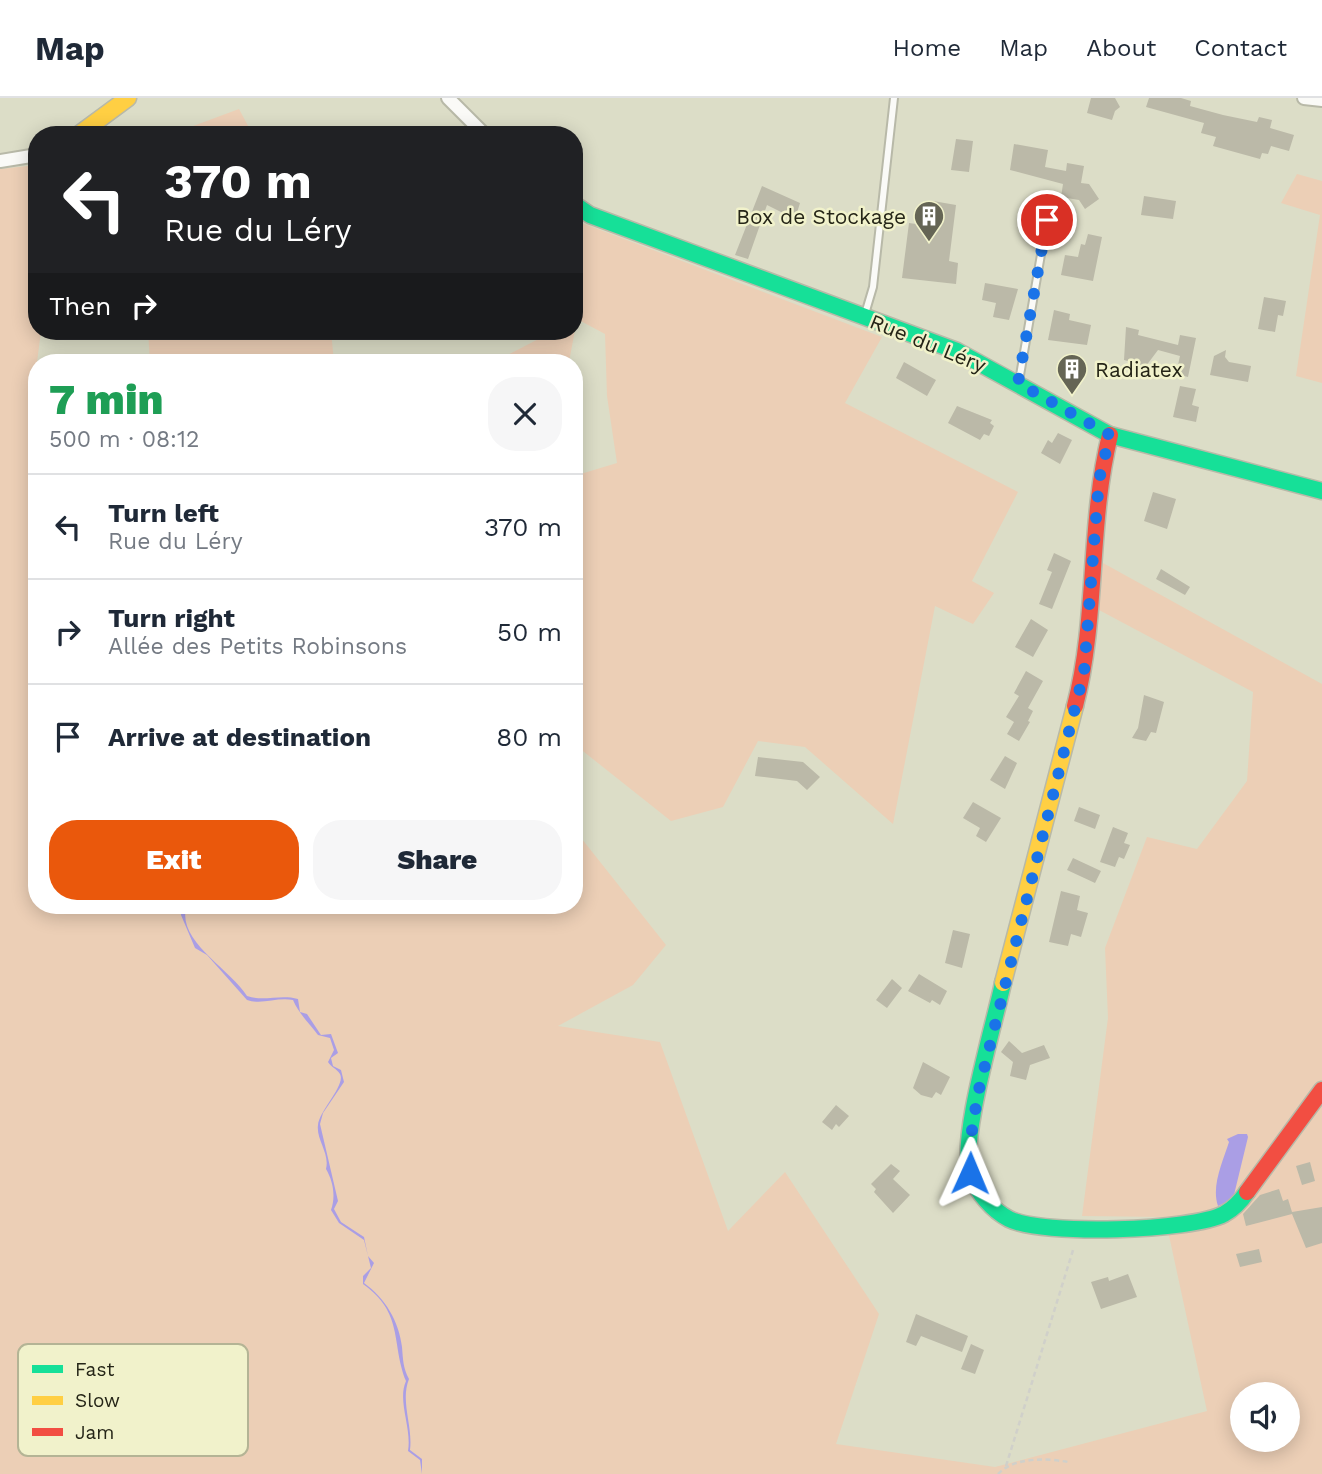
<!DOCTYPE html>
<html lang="en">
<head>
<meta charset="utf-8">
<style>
  :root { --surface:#fff; --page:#f6f6f7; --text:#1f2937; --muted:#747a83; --line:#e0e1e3; --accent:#ea580c }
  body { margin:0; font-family:"Work Sans",sans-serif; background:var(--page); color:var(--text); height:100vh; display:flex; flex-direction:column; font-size:26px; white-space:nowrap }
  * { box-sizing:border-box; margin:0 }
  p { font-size:23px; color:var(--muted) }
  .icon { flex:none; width:38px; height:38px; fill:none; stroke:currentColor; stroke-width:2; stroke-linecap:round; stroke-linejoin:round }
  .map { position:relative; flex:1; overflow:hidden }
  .drawer { position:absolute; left:28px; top:256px; width:555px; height:560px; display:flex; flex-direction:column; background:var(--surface); border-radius:28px; box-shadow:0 4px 18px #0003 }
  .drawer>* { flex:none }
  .banner { position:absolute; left:28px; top:28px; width:555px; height:214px; border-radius:28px; box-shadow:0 4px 18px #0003; background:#202124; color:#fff; overflow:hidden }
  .fabs { position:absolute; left:1230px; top:1284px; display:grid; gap:14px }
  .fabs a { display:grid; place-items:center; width:70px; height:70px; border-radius:50%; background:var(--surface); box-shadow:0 4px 18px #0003; font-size:35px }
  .pin { position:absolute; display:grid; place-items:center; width:60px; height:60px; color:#fff; margin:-30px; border:4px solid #fff; border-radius:50%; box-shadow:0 2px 7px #0007 }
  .me { position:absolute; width:77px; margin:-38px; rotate:1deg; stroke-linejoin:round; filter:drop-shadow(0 0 5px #0008) }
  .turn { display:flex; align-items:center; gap:24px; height:147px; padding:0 21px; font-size:32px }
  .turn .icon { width:91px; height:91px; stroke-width:2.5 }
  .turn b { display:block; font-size:49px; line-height:60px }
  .then { display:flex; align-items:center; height:66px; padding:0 21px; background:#0003; gap:14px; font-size:26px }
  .round { display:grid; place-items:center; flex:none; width:74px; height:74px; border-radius:28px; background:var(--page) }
  .summary { display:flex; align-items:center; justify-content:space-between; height:119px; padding:0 21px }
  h1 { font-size:42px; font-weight:800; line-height:52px; color:#1e9e55 }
  .cta { display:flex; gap:14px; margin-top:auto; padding:14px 21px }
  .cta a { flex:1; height:80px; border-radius:28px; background:var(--accent); color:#fff; font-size:28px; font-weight:800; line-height:80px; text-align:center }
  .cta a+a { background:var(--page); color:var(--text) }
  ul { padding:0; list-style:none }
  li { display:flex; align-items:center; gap:21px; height:105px; padding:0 21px; border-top:2px solid var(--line) }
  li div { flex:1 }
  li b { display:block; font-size:26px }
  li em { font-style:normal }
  header { display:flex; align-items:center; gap:42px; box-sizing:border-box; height:98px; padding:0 35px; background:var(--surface); border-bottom:2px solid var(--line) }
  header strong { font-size:33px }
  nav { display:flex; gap:38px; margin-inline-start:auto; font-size:24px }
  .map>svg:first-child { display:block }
  .green { fill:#eccfb6; fill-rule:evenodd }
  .water { fill:#aa9ee5 }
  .building { fill:#bbb9a8 }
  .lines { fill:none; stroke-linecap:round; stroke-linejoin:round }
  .lane-casing { stroke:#b8b9a8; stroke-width:10 }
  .street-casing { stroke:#b8b9a8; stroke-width:16 }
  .fast-casing { stroke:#b8b9a8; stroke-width:19 }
  .slow-casing { stroke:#b8b9a8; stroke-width:19 }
  .jam-casing { stroke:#b8b9a8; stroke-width:19 }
  .path { stroke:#d0d0ca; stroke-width:2.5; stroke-dasharray:5 3.5; stroke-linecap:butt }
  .lane { stroke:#fafaf7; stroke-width:6 }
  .street { stroke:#fafaf7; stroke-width:12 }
  .fast { stroke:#16e098; stroke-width:16 }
  .slow { stroke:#ffcf43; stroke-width:16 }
  .jam { stroke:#f24e42; stroke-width:16 }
  .route { stroke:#1a73e8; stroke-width:12; stroke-dasharray:0 21.6 }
  .labels { text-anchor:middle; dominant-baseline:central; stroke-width:5; stroke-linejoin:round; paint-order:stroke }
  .poi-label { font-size:21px; fill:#252517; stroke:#f1f2cb; text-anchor:end }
  .street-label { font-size:21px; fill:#252517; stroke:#f1f2cb }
  .key { fill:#f1f2cb; stroke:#b4b495; stroke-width:2 }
  .key-label { font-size:19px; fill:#252517 }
</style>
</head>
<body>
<header>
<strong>Map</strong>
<nav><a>Home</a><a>Map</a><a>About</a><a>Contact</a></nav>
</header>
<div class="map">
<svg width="1322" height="1376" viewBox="0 0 1322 1376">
  <rect width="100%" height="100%" fill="#dcddc7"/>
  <path class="green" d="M239,11L253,37H169Z
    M37,67V233H41L37,264V807H574V731L666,847L633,887L558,928L660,944L728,1133L785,1074L879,1216L836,1346L995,1369L1207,1313L1165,1119L1082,1118L1108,920L1105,850L1147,739L1197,751L1247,683L1253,594L1099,512L1103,465L1322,586V1376H0V71ZM1242,1297H1288V1342H1242Z
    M1297,76L1322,83V285L1296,278L1320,117L1281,105Z
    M574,122L882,239L845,305L1018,394L972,483L994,495L973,526L935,508L893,726L805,649L758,643L723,709L671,723L574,646V378L617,365L607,298L605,236L577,221L569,264H494L554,233H574L577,221Z
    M148,233H331L334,264H150Z"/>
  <path class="water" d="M182,807L186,810C178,844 230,871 247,898C264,904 280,896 298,901L300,914L307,916L321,937L331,936L338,955L331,960L333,968L341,972L344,984L323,1015L320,1026L338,1103L334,1111L341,1124L364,1139L368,1158L374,1165L364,1185C385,1200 399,1223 402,1249C403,1261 403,1270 409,1281C400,1303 413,1328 410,1352L422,1361V1376L420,1362L408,1353C412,1330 397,1303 406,1283C391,1245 404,1215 363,1186V1178L371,1170L364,1142L339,1125L331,1112C336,1098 333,1083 326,1071C330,1055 316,1042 318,1027C319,1013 346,987 340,976C337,971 331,969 328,964L334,952L330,940L318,937C309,925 299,916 293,902C277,899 262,907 247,902L207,857L195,850L181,817Z
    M1238,1036H1247L1248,1039L1233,1101L1218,1108C1211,1088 1223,1063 1229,1044L1227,1041Z"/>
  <path class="building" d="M1091,0H1115L1120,9L1115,13L1112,22L1087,15Z
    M1149,0H1181L1191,3L1190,8L1223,17L1257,24L1259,19L1272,22L1270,30L1294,37L1289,53L1271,48L1268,56L1262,55L1260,61L1213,48L1216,39L1201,35L1204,25L1146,9Z
    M956,41L973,43L969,74L951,72Z
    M1014,46L1048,52L1045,69L1066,73L1067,65L1084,68L1081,85L1089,86L1099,101L1085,111L1079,102L1061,99L1063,86L1010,72Z
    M762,88L800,105L795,121L767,107L748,161L735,157Z
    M1144,98L1176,103L1173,121L1141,117Z
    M933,103L956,107L949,163L958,165L956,186L902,180L909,125L930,128Z
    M1088,136L1102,139L1093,183L1061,177L1065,157L1078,159L1081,146L1085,147Z
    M985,185L1018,191L1009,222L993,219L996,205L982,202Z
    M1264,199L1286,203L1283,218L1278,217L1275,234L1258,231Z
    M1054,212L1070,216L1069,222L1091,227L1087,247L1048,242Z
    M1126,229L1139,232L1138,237L1178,247L1180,237L1196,240L1188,279L1176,276L1180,258L1158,252L1146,268L1124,262Z
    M1226,252L1225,259L1229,264L1251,268L1248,284L1210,277L1214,258Z
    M904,264L936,282L927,298L896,280Z
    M1180,288L1196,291L1192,307L1199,309L1196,324L1173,319Z
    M957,308L992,322L990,325L994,328L989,338L984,336L980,342L948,325Z
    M1058,335L1072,342L1060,366L1041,355L1048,342L1052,345Z
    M1153,394L1176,401L1167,431L1144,423Z
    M1054,455L1071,463L1052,511L1039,506L1052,474L1047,472Z
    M1161,471L1190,489L1185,497L1156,481Z
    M1031,521L1048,532L1033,559L1015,549Z
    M1026,573L1043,583L1028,610L1033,613L1028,623L1030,624L1019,643L1007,636L1014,624L1006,619L1019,598L1014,595Z
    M1144,597L1164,604L1156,635L1151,634L1146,643L1132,640L1138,630Z
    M1005,658L1017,665L1005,691L990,682Z
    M758,659L803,664L820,679L807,692L797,683L755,678Z
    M973,704L1001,720L986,744L976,738L980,730L963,720Z
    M1079,709L1100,717L1095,731L1074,723Z
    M1113,729L1128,735L1124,745L1130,747L1124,761L1119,759L1115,769L1100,764Z
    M1073,760L1101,773L1095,785L1067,772Z
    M1061,793L1080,798L1077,812L1088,815L1081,839L1071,836L1068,848L1049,844Z
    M953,832L970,836L962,870L945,865Z
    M919,876L947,893L940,907L932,902L930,905L908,893Z
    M892,881L902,890L887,910L876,902Z
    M1009,943L1022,955L1044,947L1050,960L1030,967L1026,982L1010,978L1013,964L1001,954Z
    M923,964L950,979L941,997L936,994L932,1000L921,997L913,990Z
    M836,1007L849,1018L839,1029L836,1026L832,1032L822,1024Z
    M1310,1064L1315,1083L1302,1087L1296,1068Z
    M891,1066L900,1073L893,1081L910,1097L893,1115L874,1094L876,1091L871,1086Z
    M1279,1091L1283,1103L1288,1101L1292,1114L1322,1109V1145L1306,1150L1292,1116L1246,1128L1243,1116L1260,1097Z
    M1259,1151L1262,1164L1240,1169L1236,1156Z
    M1128,1176L1137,1199L1101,1211L1091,1184L1108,1179L1109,1183Z
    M916,1216L968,1238L962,1254L921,1238L916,1248L906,1244Z
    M971,1246L984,1252L975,1276L961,1271Z"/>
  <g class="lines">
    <g class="lane-casing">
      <path id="lane" d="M865,216L873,189L894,0
        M1019,283L1047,122"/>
    </g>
    <g class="street-casing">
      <path id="street" d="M448,0L485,37
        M1304,0L1322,2
        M0,63L37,57"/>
    </g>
    <g class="fast-casing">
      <path id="fast" d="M574,106L590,117L957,253L1110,337L1322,393
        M1003,885C995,924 958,1045 971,1078C978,1095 992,1112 1009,1121C1042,1138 1192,1133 1224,1116C1233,1111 1241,1103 1247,1094"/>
    </g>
    <g class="slow-casing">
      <path id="slow" d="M78,37L128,0
        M1003,885L1075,608"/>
    </g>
    <g class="jam-casing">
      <path id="jam" d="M1075,608C1098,520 1088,426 1110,337
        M1247,1094L1322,992"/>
    </g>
    <path class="path" d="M1006,1368L1074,1149
      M998,1376C1014,1359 1046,1360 1068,1364"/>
    <use href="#lane" class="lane"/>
    <use href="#street" class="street"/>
    <use href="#fast" class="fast"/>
    <use href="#slow" class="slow"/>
    <use href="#jam" class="jam"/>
  </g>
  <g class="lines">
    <path class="route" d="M970,1075L968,1057L978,995L1084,574L1099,382L1110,337L1018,285L1047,122"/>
  </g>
  <defs>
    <g id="building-pin" transform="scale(1.575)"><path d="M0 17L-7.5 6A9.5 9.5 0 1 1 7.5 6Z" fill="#656555" stroke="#f1f2cb"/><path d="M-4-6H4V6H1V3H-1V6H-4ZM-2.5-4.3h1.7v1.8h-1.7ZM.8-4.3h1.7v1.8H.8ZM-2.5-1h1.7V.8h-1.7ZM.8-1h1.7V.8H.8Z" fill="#fff"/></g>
  </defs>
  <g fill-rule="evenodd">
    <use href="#building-pin" x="929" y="118"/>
    <use href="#building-pin" x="1072" y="271"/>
  </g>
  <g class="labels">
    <g class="poi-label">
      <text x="906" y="118">Box de Stockage</text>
      <text x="1095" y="271" text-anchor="start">Radiatex</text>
    </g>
    <g class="street-label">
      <text transform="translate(928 245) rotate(22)">Rue du Léry</text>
    </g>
  </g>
  <rect x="18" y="1246" width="230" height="112" rx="10" class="key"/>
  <rect x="32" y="1267" width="31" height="8" fill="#16e098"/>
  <rect x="32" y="1298" width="31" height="9" fill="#ffcf43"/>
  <rect x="32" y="1330" width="31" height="8" fill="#f24e42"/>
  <g class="key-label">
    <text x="75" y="1278">Fast</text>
    <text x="75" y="1309">Slow</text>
    <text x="75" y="1341">Jam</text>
  </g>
</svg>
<div class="fabs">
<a><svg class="icon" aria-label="sound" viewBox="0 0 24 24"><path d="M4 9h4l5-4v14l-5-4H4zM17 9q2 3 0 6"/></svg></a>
</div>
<div class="pin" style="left:1047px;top:122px;background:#d93025"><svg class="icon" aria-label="arrive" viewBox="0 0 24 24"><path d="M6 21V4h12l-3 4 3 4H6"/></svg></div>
<svg class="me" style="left:970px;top:1075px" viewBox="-20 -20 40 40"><path d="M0-17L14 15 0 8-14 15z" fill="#1a73e8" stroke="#fff" stroke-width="4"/></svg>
<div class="banner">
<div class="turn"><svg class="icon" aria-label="left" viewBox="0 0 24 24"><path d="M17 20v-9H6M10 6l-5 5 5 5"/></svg><div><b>370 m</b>Rue du Léry</div></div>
<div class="then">Then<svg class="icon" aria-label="right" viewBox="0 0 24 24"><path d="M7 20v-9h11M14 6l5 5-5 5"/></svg></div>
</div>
<section class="drawer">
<div class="summary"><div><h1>7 min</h1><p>500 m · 08:12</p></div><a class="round"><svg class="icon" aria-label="close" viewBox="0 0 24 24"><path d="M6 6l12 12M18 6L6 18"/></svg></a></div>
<ul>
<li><svg class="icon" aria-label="left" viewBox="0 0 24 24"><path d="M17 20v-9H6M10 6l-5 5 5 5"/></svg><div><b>Turn left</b><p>Rue du Léry</p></div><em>370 m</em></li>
<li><svg class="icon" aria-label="right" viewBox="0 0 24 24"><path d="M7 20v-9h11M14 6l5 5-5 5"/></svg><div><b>Turn right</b><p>Allée des Petits Robinsons</p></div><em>50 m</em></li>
<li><svg class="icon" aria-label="arrive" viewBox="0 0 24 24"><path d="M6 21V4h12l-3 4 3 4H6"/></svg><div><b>Arrive at destination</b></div><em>80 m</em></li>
</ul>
<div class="cta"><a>Exit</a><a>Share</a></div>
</section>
</div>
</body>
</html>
